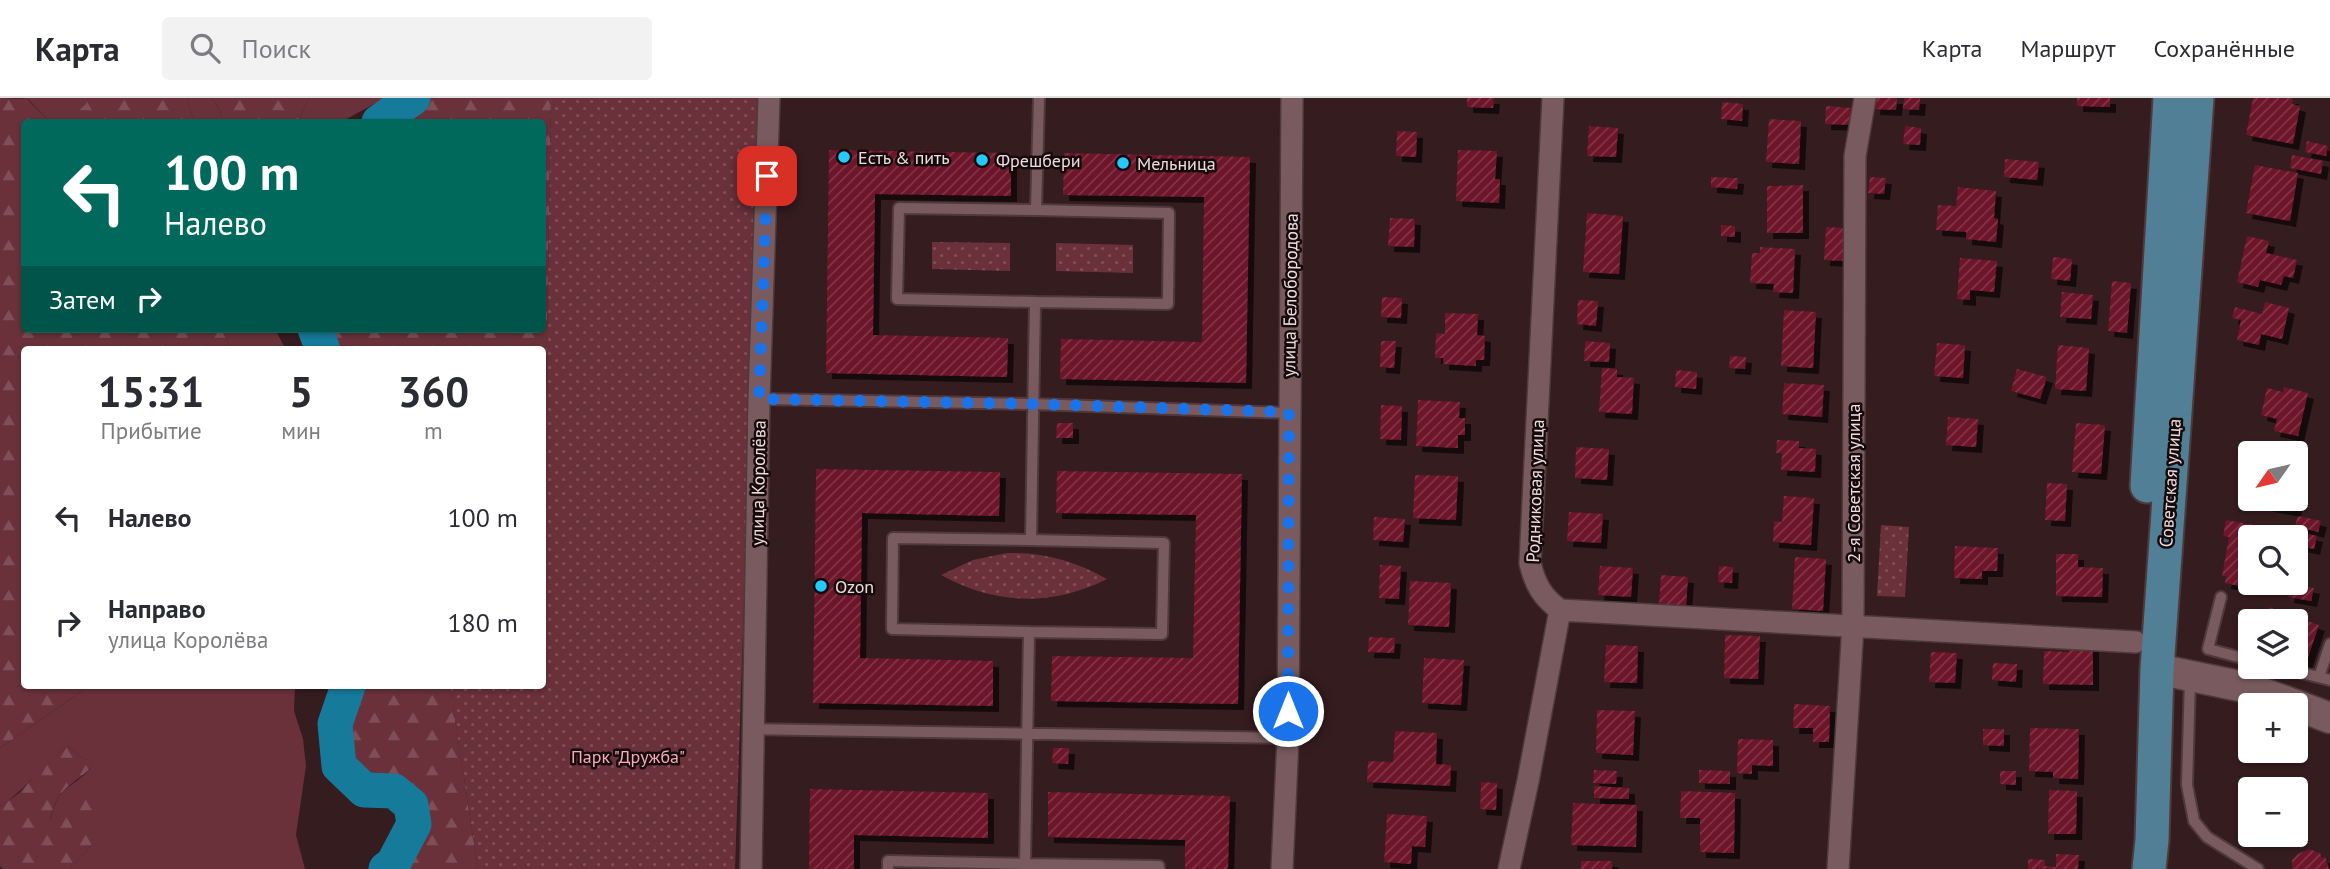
<!DOCTYPE html>
<html lang="ru">
<head>
<meta charset="utf-8">
<style>
  :root { --surface:#fff; --page:#f2f2f3; --text:#2b2b33; --muted:#7c7c81; --line:#e1e1e2 }
  body { margin:0; font-family:"PT Sans",sans-serif; background:var(--page); color:var(--text); height:100vh; display:flex; flex-direction:column; font-size:26px; white-space:nowrap }
  * { box-sizing:border-box; margin:0 }
  p { font-size:23px; color:var(--muted) }
  .icon { flex:none; width:38px; height:38px; fill:none; stroke:currentColor; stroke-width:2; stroke-linecap:round; stroke-linejoin:round }
  .map { position:relative; flex:1; overflow:hidden }
  .side { position:absolute; left:21px; top:248px; width:525px; height:343px; display:flex; flex-direction:column; background:var(--surface); border-radius:7px; box-shadow:0 2px 5px #0004 }
  .side>* { flex:none }
  .guide { position:absolute; left:21px; top:21px; width:525px; height:214px; border-radius:7px; box-shadow:0 2px 5px #0004; background:#00695c; color:#fff; overflow:hidden }
  .needle { width:46px; rotate:236deg }
  .tools { position:absolute; left:2238px; top:343px; display:grid; gap:14px }
  .tools a { display:grid; place-items:center; width:70px; height:70px; border-radius:7px; background:var(--surface); box-shadow:0 2px 5px #0004; font-size:35px }
  .pin { position:absolute; display:grid; place-items:center; width:60px; height:60px; color:#fff; margin:-30px; border-radius:14px; box-shadow:0 4px 10px #0006 }
  .me { position:absolute; width:77px; margin:-38px; rotate:0deg; stroke-linejoin:round; filter:drop-shadow(0 0 5px #0008) }
  .turn { display:flex; align-items:center; gap:24px; height:147px; padding:0 28px; font-size:32px }
  .turn .icon { width:91px; height:91px; stroke-width:2.5 }
  .turn b { display:block; font-size:49px; line-height:60px }
  .then { display:flex; align-items:center; height:66px; padding:0 28px; background:#0003; gap:14px; font-size:26px }
  .eta { display:flex; justify-content:space-evenly; align-items:center; height:119px; text-align:center }
  .eta b { font-size:42px; font-weight:700; line-height:49px }
  ul { padding:0; list-style:none }
  li { display:flex; align-items:center; gap:21px; height:105px; padding:0 28px }
  li div { flex:1 }
  li b { display:block; font-size:26px }
  li em { font-style:normal }
  header { display:flex; align-items:center; gap:42px; box-sizing:border-box; height:98px; padding:0 35px; background:var(--surface); border-bottom:2px solid var(--line) }
  header strong { font-size:33px }
  nav { display:flex; gap:38px; margin-inline-start:auto; font-size:24px }
  .search { width:490px; height:63px; background:var(--page); display:flex; align-items:center; gap:18px; box-sizing:border-box; padding:0 24px; border-radius:7px; color:var(--muted); font-size:26px }
  .map>svg:first-child { display:block }
  .grass { fill:#6a313a }
  .forest { fill:url(#forest-firs) }
  .park { fill:url(#park-dots) }
  .lines { fill:none; stroke-linecap:round; stroke-linejoin:round }
  .river { stroke:#167a9b; stroke-width:35 }
  .building { fill:url(#building-hatch); filter:url(#shadow) }
  .lane-casing { stroke:#4e393c; stroke-width:14 }
  .street-casing { stroke:#4e393c; stroke-width:24 }
  .secondary-casing { stroke:#4e393c; stroke-width:33 }
  .primary-casing { stroke:#4e393c; stroke-width:37 }
  .lane { stroke:#795b5f; stroke-width:10 }
  .street { stroke:#795b5f; stroke-width:21 }
  .secondary { stroke:#795b5f; stroke-width:30 }
  .primary { stroke:#517f96; stroke-width:33 }
  .route { stroke:#1a73e8; stroke-width:12; stroke-dasharray:0 21.6 }
  .poi-dot { fill:#24c9fe; stroke:#150a0b; stroke-width:2.5 }
  .labels { text-anchor:middle; dominant-baseline:central; stroke-width:5; stroke-linejoin:round; paint-order:stroke }
  .poi-label { font-size:18px; fill:#eedcde; stroke:#150a0b; text-anchor:start }
  .street-label { font-size:18px; fill:#eedcde; stroke:#150a0b }
  .park-label { font-size:18px; fill:#f9acb5; stroke:#150a0b }
</style>
</head>
<body>
<header>
<strong>Карта</strong>
<div class="search"><svg class="icon" aria-label="search" viewBox="0 0 24 24"><circle cx="10" cy="10" r="6"/><path d="M15 15l6 6"/></svg>Поиск</div>
<nav><a>Карта</a><a>Маршрут</a><a>Сохранённые</a></nav>
</header>
<div class="map">
<svg width="2330" height="771" viewBox="0 0 2330 771">
  <defs>
    <pattern id="forest-firs" width="22" height="20" patternUnits="userSpaceOnUse" patternTransform="scale(1.75)"><rect width="22" height="20" fill="#6a313a"/><path d="M5 1l3.5 6h-7zM16 11l3.5 6h-7z" fill="#804e56"/></pattern>
    <pattern id="park-dots" width="8" height="8" patternUnits="userSpaceOnUse" patternTransform="scale(1.75)"><rect width="8" height="8" fill="#6a313a"/><path d="M2 2h.1M6 6h.1" fill="none" stroke="#804e56" stroke-width="1.8" stroke-linecap="round"/></pattern>
    <pattern id="building-hatch" width="6" height="6" patternUnits="userSpaceOnUse" patternTransform="scale(1.75)"><rect width="6" height="6" fill="#6d132a"/><path d="M-1 1l2-2M0 6l6-6M5 7l2-2" fill="none" stroke="#823548"/></pattern>
    <filter id="shadow"><feDropShadow dx="6" dy="6" stdDeviation="0" flood-color="#0009"/></filter>
  </defs>
  <rect width="100%" height="100%" fill="#351c1f"/>
  <path class="grass" d="M19,0H88L87,6L66,24H50L28,1Z
    M187,0H212L220,12L222,24H194Z
    M309,0H385L341,24H298Z
    M221,231H275L286,252H232Z
    M89,588H295L294,613L303,641L306,668L296,737L305,771H69L93,746L50,724C58,683 75,692 95,665L79,658L68,648C44,667 25,691 0,709V650Z"/>
  <path class="forest" d="M0,0L27,1L50,24H24V231H221L232,252H24V588H89L0,650Z
    M88,0H187L194,24H66L86,6Z
    M212,0H309L298,24H222L220,12Z
    M424,0H551L546,292L543,317L542,252H334L327,231H542V24H391Z
    M363,588H450L478,771H400C418,752 421,739 423,713L410,696L390,685L368,681L353,664L344,642L346,620Z
    M68,648L79,658L96,665C73,689 57,687 50,723L84,701L103,707L93,746L69,771H3L0,768V709L19,695L47,665Z"/>
  <path class="park" d="M551,0H761L735,771H478L450,589L542,588V317L546,292Z
    M932,144L1010,145V173L932,171Z
    M1056,145L1133,147V175L1056,173Z
    M1881,427L1909,429L1905,499L1877,498Z
    M1007,455C1044,454 1075,463 1107,481C1051,509 996,507 941,477L973,462Z"/>
  <g class="lines">
    <path class="river" d="M379,24L413,0
      M315,231L323,252
      M348,588L335,626L339,668L364,692L394,693L411,707L414,726L393,766L386,771"/>
  </g>
  <path class="building" d="M1467,0H1494L1493,10L1467,9Z
    M1875,0H1897L1896,12L1874,11Z
    M1904,0H1920L1919,12L1903,11Z
    M2077,0H2110V9L2077,8Z
    M2253,0H2293L2292,6L2300,8L2293,46L2246,37Z
    M1722,4L1743,6L1742,23L1721,21Z
    M1826,8L1851,10L1850,27L1825,26Z
    M1769,21L1801,23L1799,66L1766,64Z
    M1589,28L1618,30L1616,59L1587,58Z
    M1905,28L1921,30L1920,47L1903,46Z
    M1397,33L1417,34L1416,59L1396,58Z
    M2307,43L2328,48L2326,58L2305,54Z
    M829,52L1011,55V98L875,96L873,237L1008,240L1007,279L826,275Z
    M1458,52L1497,53L1495,81H1500L1499,105L1456,103Z
    M1064,55L1250,59L1246,285L1060,281L1061,241L1202,244L1204,99L1063,97Z
    M2292,57L2323,63L2321,76L2290,70Z
    M2005,61L2039,64L2037,82L2004,79Z
    M2255,67L2298,75L2290,123L2246,115Z
    M1711,79L1738,80L1737,91L1711,89Z
    M1870,79L1886,80L1884,96L1868,95Z
    M1803,87V135H1767V88Z
    M1958,89L1996,93L1994,120L1998,121L1996,144L1966,141V134L1936,132L1938,107L1956,108Z
    M1587,115L1623,118L1619,176L1583,174Z
    M1390,120L1415,121L1414,149L1388,148Z
    M1721,127L1735,128V139L1721,138Z
    M1826,129L1845,130L1843,163L1824,162Z
    M2247,138L2269,143L2266,155L2297,162L2293,180L2284,178L2281,187L2260,182L2258,189L2237,184Z
    M1760,149L1795,151L1793,195L1773,194L1774,186L1750,185L1752,155H1760Z
    M2053,159L2072,161L2070,183L2051,181Z
    M1960,160L1997,163L1994,194L1970,192V202L1957,201Z
    M2112,183L2131,185L2127,235L2108,233Z
    M2062,194L2093,197L2091,221L2060,219Z
    M1382,199L1402,200L1401,220L1381,219Z
    M1578,202L1598,203L1596,228L1577,226Z
    M2265,204L2289,210L2282,241L2261,236L2259,247L2237,242L2241,222L2232,220L2235,209L2262,216Z
    M1784,212L1816,214L1813,270L1781,268Z
    M1445,215L1478,216L1477,237L1485,238L1484,262H1476V268L1443,266V260H1435L1436,235L1445,236Z
    M1381,243H1396L1394,270L1380,269Z
    M1585,243L1610,245L1609,264L1584,263Z
    M1937,245L1965,247L1963,280L1934,278Z
    M2058,247L2089,250L2086,293L2055,291Z
    M1730,258L1746,259L1745,271L1729,270Z
    M1602,270L1617,271V279L1634,280L1632,316L1599,314Z
    M2017,271L2047,279L2040,301L2011,293Z
    M1676,272L1697,274L1696,291L1675,289Z
    M1784,285L1824,287L1822,319L1782,316Z
    M2284,289L2308,295L2298,338L2274,333L2277,321L2261,317L2267,290L2283,294Z
    M1418,302L1460,304L1459,320H1465V337H1458V350L1416,348Z
    M1381,307L1402,308L1401,342L1380,341Z
    M1948,319L1978,321L1976,349L1946,347Z
    M1057,325H1073V340H1056Z
    M2076,325L2105,327L2101,376L2072,374Z
    M1777,342L1799,343V350L1816,351L1815,374L1781,372L1782,355H1776Z
    M1576,349L1609,351L1607,382L1575,380Z
    M816,371L1000,374L999,418L862,415L860,560L993,563V608L813,605Z
    M1057,373L1242,376L1238,606L1051,603L1052,558L1193,560L1196,417L1056,415Z
    M1415,377L1458,378L1456,422L1413,420Z
    M2296,378L2302,379L2295,413L2253,405V401H2296Z
    M2047,385L2067,386L2065,423L2045,422Z
    M1784,398L1814,400L1811,447L1773,444L1774,423L1782,424Z
    M1569,414L1603,416L1601,445L1567,443Z
    M2298,418L2321,423L2318,434L2295,428Z
    M1374,419L1405,421L1403,444L1373,442Z
    M2226,422L2265,429L2263,439H2250V483L2241,481L2239,488L2225,485L2226,478H2222L2229,439L2223,438Z
    M2299,434L2317,438L2314,451L2296,447Z
    M1955,448L1998,450L1997,473H1982V481L1954,480Z
    M2056,456H2078V469L2103,470L2102,499L2056,498Z
    M1795,459L1826,461L1823,513L1792,511Z
    M1380,467L1401,468L1399,501L1379,500Z
    M1600,468L1633,470L1631,499L1598,497Z
    M1719,468L1733,469L1732,485L1718,484Z
    M1661,477L1688,479L1686,509L1659,507Z
    M1410,483L1451,485L1449,529L1408,527Z
    M2290,485L2314,490L2311,503L2288,499Z
    M2269,509L2319,527L2305,568L2296,565V523H2264Z
    M1725,537L1760,538L1758,581L1724,580Z
    M1369,539L1395,540L1394,555L1368,554Z
    M1606,547L1638,548L1637,585L1604,584Z
    M2069,548H2093V587L2043,586L2044,553L2069,554Z
    M1931,554L1957,555L1955,585L1929,584Z
    M1424,560L1464,562L1461,607L1422,605Z
    M1993,565L2017,566L2016,584L1992,582Z
    M1794,606L1830,608L1829,644H1813V630H1793Z
    M1597,612L1635,613L1633,657L1596,655Z
    M2030,630L2079,631L2078,681L2053,680V674L2029,673Z
    M1983,631H2004V648L1983,647Z
    M1395,633L1437,635L1436,666L1451,667L1450,688L1367,684L1368,663L1393,664Z
    M1738,641L1773,642V668L1752,667V676L1737,675Z
    M1053,650H1069L1068,666L1052,665Z
    M1594,672L1617,673L1616,686L1593,685Z
    M1699,672L1730,673V686L1699,685Z
    M2000,673H2016V687L2000,686Z
    M1481,684L1497,685L1496,712L1480,711Z
    M1594,688L1629,690V701L1594,700Z
    M810,691L988,695V740L854,737V771H809Z
    M2049,692L2077,693L2076,736H2048Z
    M1681,693L1735,695L1734,755L1700,754V720H1680Z
    M1048,694L1230,698L1228,771H1185V742L1048,739Z
    M1573,705L1637,707L1636,749L1571,747Z
    M1387,716L1427,718L1425,749L1412,748L1411,766L1384,764Z
    M2309,751L2320,755L2322,760L2325,758L2329,771H2292V762L2298,756Z
    M2056,756L2079,757L2078,771H2028V761L2045,762V768L2056,769Z
    M1581,763H1612V771H1581Z"/>
  <g class="lines">
    <g class="lane-casing">
      <path id="lane" d="M1035,204L1168,206L1169,115L1036,112
        M759,301L1033,306L1289,315
        M2221,499L2208,551L2250,562
        M1029,534L1162,536L1164,445L1031,442
        M2278,569L2330,582
        M2319,579L2330,546
        M2190,581L2187,687L2194,723L2207,739L2258,771
        M754,631L1288,640
        M1025,766L1159,768V771
        M888,771V763L1025,766L1029,534L892,531L893,440L1031,442L1035,204L897,201L899,110L1036,112L1039,0"/>
    </g>
    <g class="street-casing">
      <path id="street" d="M1560,512L2136,544
        M751,771L759,301L769,0
        M1282,771L1288,640L1292,0
        M1509,771L1528,683L1560,512C1542,499 1535,486 1530,465L1553,0
        M1838,771L1853,527L1855,58L1865,0"/>
    </g>
    <g class="secondary-casing">
      <path id="secondary" d="M2157,571L2249,590L2296,607
        M2296,607L2330,620"/>
    </g>
    <g class="primary-casing">
      <path id="primary" d="M2147,388L2170,0
        M2149,771L2152,742L2157,571L2197,0"/>
    </g>
    <use href="#lane" class="lane"/>
    <use href="#street" class="street"/>
    <use href="#secondary" class="secondary"/>
    <use href="#primary" class="primary"/>
  </g>
  <g class="lines">
    <path class="route" d="M767,78L759,301L1033,306L1289,314L1288,613"/>
  </g>
  <g class="poi-dot">
    <circle cx="844" cy="59" r="7"/>
    <circle cx="982" cy="62" r="7"/>
    <circle cx="1123" cy="65" r="7"/>
    <circle cx="821" cy="488" r="7"/>
  </g>
  <g class="labels">
    <g class="poi-label">
      <text x="858" y="59">Есть &amp; пить</text>
      <text x="996" y="62">Фрешбери</text>
      <text x="1137" y="65">Мельница</text>
      <text x="835" y="488">Ozon</text>
    </g>
    <g class="street-label">
      <text transform="translate(1290 197) rotate(-89)">улица Белобородова</text>
      <text transform="translate(758 385) rotate(-89)">улица Королёва</text>
      <text transform="translate(1853 385) rotate(-90)">2-я Советская улица</text>
      <text transform="translate(2170 385) rotate(-86)">Советская улица</text>
      <text transform="translate(1535 393) rotate(-88)">Родниковая улица</text>
    </g>
    <g class="park-label">
      <text x="628" y="658">Парк "Дружба"</text>
    </g>
  </g>
</svg>
<div class="tools">
<a><svg class="needle" viewBox="-14 -14 28 28"><path d="M0-13l5 13h-10z" fill="#e53935"/><path d="M0 13l5-13h-10z" fill="#7c7c81"/></svg></a>
<a><svg class="icon" aria-label="search" viewBox="0 0 24 24"><circle cx="10" cy="10" r="6"/><path d="M15 15l6 6"/></svg></a>
<a><svg class="icon" aria-label="layers" viewBox="0 0 24 24"><path d="M12 4l9 5-9 5-9-5zM3 14l9 5 9-5"/></svg></a>
<a>+</a>
<a>−</a>
</div>
<div class="pin" style="left:767px;top:78px;background:#d93025"><svg class="icon" aria-label="arrive" viewBox="0 0 24 24"><path d="M6 21V4h12l-3 4 3 4H6"/></svg></div>
<svg class="me" style="left:1288px;top:613px" viewBox="-20 -20 40 40"><circle r="17" fill="#1a73e8" stroke="#fff" stroke-width="3"/><path d="M0-11L8 9 0 5-8 9z" fill="#fff"/></svg>
<div class="guide">
<div class="turn"><svg class="icon" aria-label="left" viewBox="0 0 24 24"><path d="M17 20v-9H6M10 6l-5 5 5 5"/></svg><div><b>100 m</b>Налево</div></div>
<div class="then">Затем<svg class="icon" aria-label="right" viewBox="0 0 24 24"><path d="M7 20v-9h11M14 6l5 5-5 5"/></svg></div>
</div>
<section class="side">
<div class="eta">
<div><b>15:31</b><p>Прибытие</p></div>
<div><b>5</b><p>мин</p></div>
<div><b>360</b><p>m</p></div>
</div>
<ul>
<li><svg class="icon" aria-label="left" viewBox="0 0 24 24"><path d="M17 20v-9H6M10 6l-5 5 5 5"/></svg><div><b>Налево</b></div><em>100 m</em></li>
<li><svg class="icon" aria-label="right" viewBox="0 0 24 24"><path d="M7 20v-9h11M14 6l5 5-5 5"/></svg><div><b>Направо</b><p>улица Королёва</p></div><em>180 m</em></li>
</ul>
</section>
</div>
</body>
</html>
